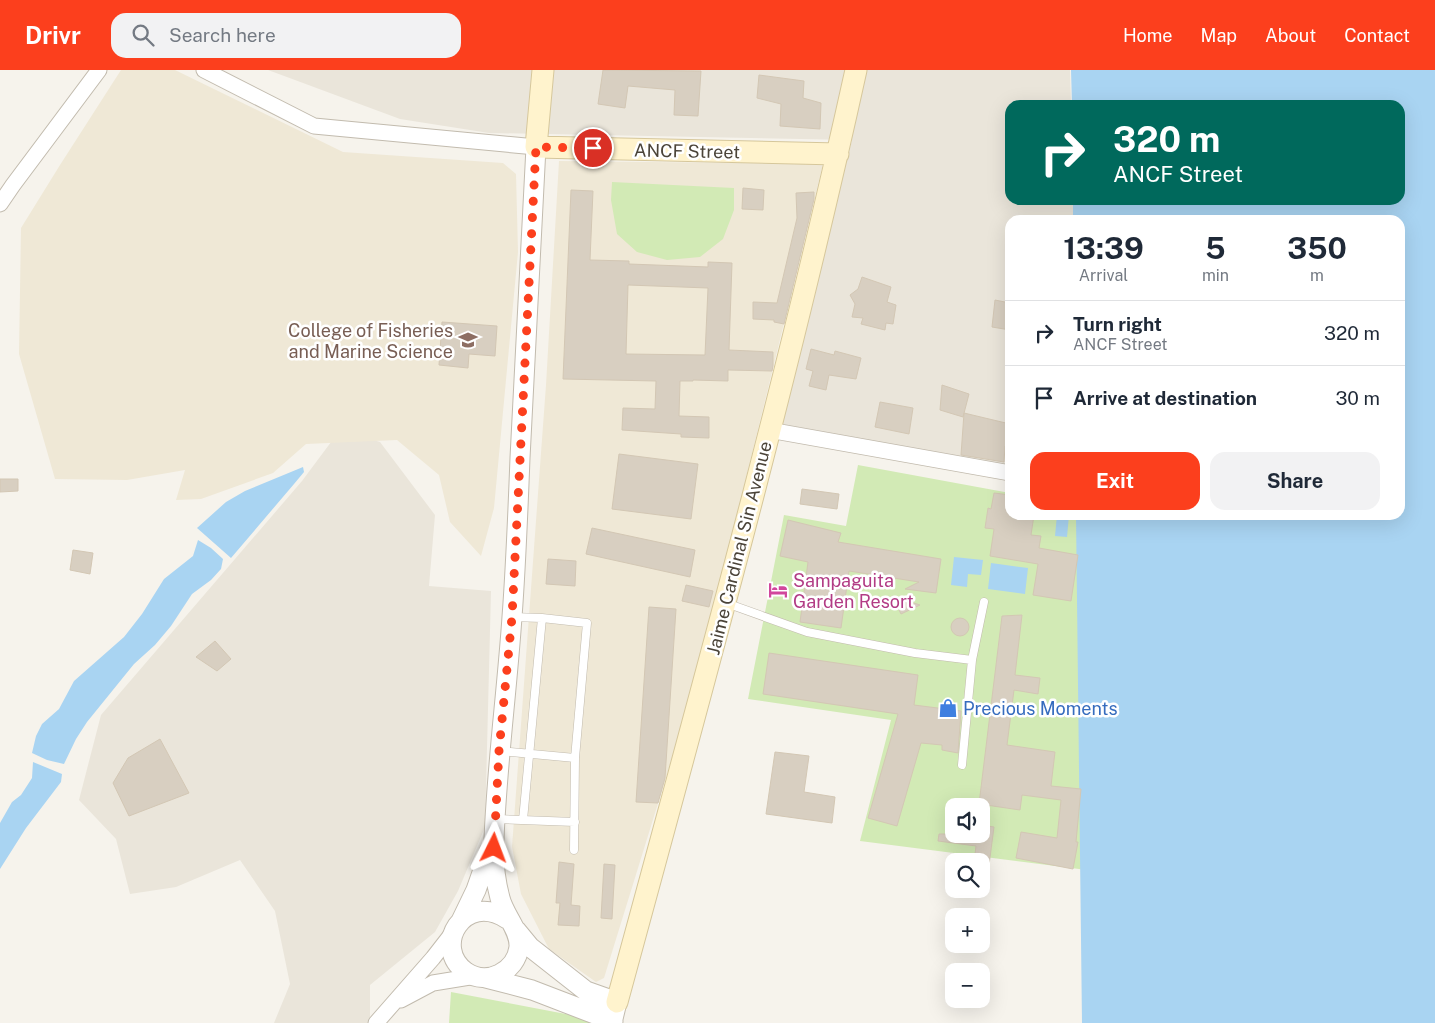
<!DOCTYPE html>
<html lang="en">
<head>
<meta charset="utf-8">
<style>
  :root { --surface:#fff; --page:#f2f2f3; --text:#1f2937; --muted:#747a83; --line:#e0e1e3; --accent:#fc3f1d }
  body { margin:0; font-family:"Public Sans",sans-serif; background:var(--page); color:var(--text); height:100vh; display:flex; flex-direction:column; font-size:19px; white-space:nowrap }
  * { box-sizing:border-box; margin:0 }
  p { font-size:16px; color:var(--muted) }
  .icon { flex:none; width:28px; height:28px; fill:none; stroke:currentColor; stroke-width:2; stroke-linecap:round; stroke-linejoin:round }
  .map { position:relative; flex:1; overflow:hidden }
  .sheet { position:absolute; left:1005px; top:145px; width:400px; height:305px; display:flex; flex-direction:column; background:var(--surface); border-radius:15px; box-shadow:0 5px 20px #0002 }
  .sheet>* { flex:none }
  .hud { position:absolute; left:1005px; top:30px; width:400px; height:105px; border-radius:15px; box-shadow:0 5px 20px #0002; background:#00695c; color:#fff; overflow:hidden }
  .tools { position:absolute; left:945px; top:728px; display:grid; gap:10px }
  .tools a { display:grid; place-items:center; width:45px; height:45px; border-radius:10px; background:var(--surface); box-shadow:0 5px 20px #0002; font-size:25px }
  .pin { position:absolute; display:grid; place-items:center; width:42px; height:42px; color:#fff; margin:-21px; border:2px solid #fff; border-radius:50%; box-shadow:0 1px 5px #0007 }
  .me { position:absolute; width:55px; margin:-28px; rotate:3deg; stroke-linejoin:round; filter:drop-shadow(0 0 4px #0008) }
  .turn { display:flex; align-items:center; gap:18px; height:105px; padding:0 25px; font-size:22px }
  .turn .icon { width:65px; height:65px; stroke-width:2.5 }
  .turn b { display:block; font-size:35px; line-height:42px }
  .eta { display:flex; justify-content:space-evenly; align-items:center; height:85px; text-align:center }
  .eta b { font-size:30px; font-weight:700; line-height:35px }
  .cta { display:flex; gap:10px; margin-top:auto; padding:10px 25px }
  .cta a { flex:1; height:58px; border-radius:15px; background:var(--accent); color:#fff; font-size:20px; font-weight:700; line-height:58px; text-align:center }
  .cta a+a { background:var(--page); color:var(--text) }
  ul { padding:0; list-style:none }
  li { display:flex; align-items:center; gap:15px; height:65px; padding:0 25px; border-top:1px solid var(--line) }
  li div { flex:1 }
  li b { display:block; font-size:19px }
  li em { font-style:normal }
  header { display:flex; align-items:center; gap:30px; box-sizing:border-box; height:70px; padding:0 25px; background:var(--accent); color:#fff }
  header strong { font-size:24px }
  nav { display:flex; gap:28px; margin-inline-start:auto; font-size:18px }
  .search { width:350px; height:45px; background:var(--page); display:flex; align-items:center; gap:12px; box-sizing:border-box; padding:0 18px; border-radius:15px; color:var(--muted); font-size:19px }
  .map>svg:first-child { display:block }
  .residential { fill:#eae5da }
  .education { fill:#efe8d6 }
  .green { fill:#d2eab5; fill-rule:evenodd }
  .water { fill:#a9d4f2 }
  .building { fill:#d8cfc1; stroke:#d3c7b4; fill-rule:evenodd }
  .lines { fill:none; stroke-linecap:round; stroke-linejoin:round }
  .service-casing { stroke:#c2bbae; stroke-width:9 }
  .minor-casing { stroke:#c2bbae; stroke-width:17 }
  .tertiary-casing { stroke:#c2bbae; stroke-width:21 }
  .secondary-casing { stroke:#d6c79b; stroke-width:23 }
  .service { stroke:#fff; stroke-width:8 }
  .minor { stroke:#fff; stroke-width:15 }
  .tertiary { stroke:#fff; stroke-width:19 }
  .secondary { stroke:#fff3cd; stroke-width:21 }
  .route { stroke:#fc3f1d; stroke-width:9; stroke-dasharray:0 16.2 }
  .labels { text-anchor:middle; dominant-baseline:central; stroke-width:5; stroke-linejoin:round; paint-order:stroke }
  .street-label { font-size:18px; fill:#4b4439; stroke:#fff }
  .education-label { font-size:18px; fill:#785e54; stroke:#fff; text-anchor:end }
  .hotel-label { font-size:18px; fill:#b23c85; stroke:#fff; text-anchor:start }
  .shop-label { font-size:18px; fill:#366cbe; stroke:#fff; text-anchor:start }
</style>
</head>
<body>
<header>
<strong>Drivr</strong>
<div class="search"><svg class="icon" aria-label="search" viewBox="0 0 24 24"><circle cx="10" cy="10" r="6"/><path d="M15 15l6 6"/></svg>Search here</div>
<nav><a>Home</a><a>Map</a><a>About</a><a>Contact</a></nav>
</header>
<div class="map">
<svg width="1435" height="953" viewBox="0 0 1435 953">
  <rect width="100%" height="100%" fill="#f6f3ec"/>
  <path class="residential" d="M268,0H1070L1071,35H1010V130H1074V150H1010V397L780,358L852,70L489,63L400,49Z
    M340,360L380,372L435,445L429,516L491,521L485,757L458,821L435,862L370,915V953H274L290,914L275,841L240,790L176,817L130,824L116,769L79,730L101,645L302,411Z"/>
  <path class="education" d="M121,0H175L343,82L503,93L516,104L518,182L494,438L481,486L450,452L439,405L397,370L306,374L273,403L201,429L176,430L185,400L127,410L55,409L19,284L21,158L60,95Z
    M559,91L823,94L698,604L604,908L596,912L549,879L521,824L512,777L546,315Z"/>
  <path class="green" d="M612,112L734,118V140L723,169L700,187L667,190L637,182L617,164L611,130Z
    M858,395L1010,423V445H1085L1087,800L860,771L891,650L748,629L784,445L846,456ZM954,736H981V764H954Z
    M451,922L597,950V953H449Z"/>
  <path class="water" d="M1071,0H1435V953H1082L1076,445H1400V150H1073V130H1400V35H1072Z
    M303,397L304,402L294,414L231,488L197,458L226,432L245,421Z
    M1057,445H1069L1067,467L1055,466Z
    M198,470L211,478L223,489L221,499L211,510L192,524L171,556L155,575L134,594L87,652L76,669L64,694L47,690L32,683L36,666L42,654L59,639L74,611L124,567L142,544L164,509L193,486Z
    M954,487L983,490L981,505L968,504L967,517L951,515Z
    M991,493L1028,498L1025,524L988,519Z
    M33,692L62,704L61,712L26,758L0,799V753L12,732L21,725L32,708Z"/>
  <path class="building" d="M603,0L701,1L698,46L674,45L675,20L628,16L625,38L598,34Z
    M759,5L804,11L803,28L821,33L820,59L780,56L781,34L757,28Z
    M743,118L764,120L763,140L742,139Z
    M571,120L593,121L590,190L629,191V194L708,197V192L732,193L729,280L773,282V296L772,301L728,300V311L693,310V311H680L679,346L709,347V368L681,367V364L622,360L623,338L655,339L656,311L563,309ZM628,215L708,218L705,285L626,284Z
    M814,122V129L784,254L774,252V250L753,249V232L777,233L797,148L796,123Z
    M862,207L891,217L887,232L896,235L893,254L886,253L885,260L861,254L863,248L852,247L855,234L850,225L858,219Z
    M995,230L1010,233V260L992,257Z
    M442,252L497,256L495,286L469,284L468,298L439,295Z
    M811,279L834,285L835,281L861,288L856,309L829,305L826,320L809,316L813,301L806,299Z
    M942,315L969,324L963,347L940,340Z
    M880,332L913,338L909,364L875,357Z
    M964,343L1010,354V376H1005L1004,392L961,385Z
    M619,384L698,394L691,449L612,439Z
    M0,409H18V421L0,422Z
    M802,419L839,424L837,439L800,434Z
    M994,423L1010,425V445H1034L1031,465L1041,466L1039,478L1078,485L1071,531L1033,525L1038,494L990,486L994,459L985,458L988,438L991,439Z
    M788,450L841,463L838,472L941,489L936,523L905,519L919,512L849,501L841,558L800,552L808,492L780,486Z
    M592,458L695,480L690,507L586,484Z
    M73,480L93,483L90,504L70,500Z
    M548,489L576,491L575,516L546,514Z
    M686,515L713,521L709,537L682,531Z
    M892,526L920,535L901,544Z
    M649,537L676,539L665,708L658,733L636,732Z
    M1022,545L1015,605L1040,608L1038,624L1014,620L1007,675L1055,682L1051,716L1081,719L1076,772H1078L1073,799L1016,788L1021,762L1057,768L1061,730L1022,725L1020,740L979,734L1002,546Z
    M951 557a9 9 0 1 1 18 0a9 9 0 1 1-18 0Z
    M215,571L231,589L217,601L196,587Z
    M769,583L918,605L914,635L961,641L958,683L942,680V675L921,673L897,756L868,748L898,644L763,624Z
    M160,669L189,723L129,746L113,713L128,688Z
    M775,682L809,686L804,722L835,727L832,753L766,744Z
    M981,755L994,757L989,795H981V784H975L976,776L938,771L939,764H981Z
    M559,792L574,794L571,835L580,836L579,856L558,855L560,833H556Z
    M604,794L615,795L612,849L601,848Z"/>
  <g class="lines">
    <g class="service-casing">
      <path id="service" d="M726,533L807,562L915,583L972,590L984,532
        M512,547L542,548L587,553L575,688L574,780
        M501,681L575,688
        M962,695L972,590
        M495,749L575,752
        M523,750L542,548"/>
    </g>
    <g class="minor-casing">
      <path id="minor" d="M204,0L314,56L536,77
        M0,134L13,115L99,0
        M769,360L1010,403
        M401,930L433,913L476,906
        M376,953L433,888L454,861"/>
    </g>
    <g class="tertiary-casing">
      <path id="tertiary" d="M507,849C464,821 431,877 466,902C487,916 516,902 519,877C520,860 504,845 500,828C495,809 493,788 494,769C497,694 507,621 512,547C516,494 518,441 520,388C526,285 531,181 536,77
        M461,851L476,820L490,780
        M516,860L530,877L586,921L617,932L612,953
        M486,908L532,920L613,951"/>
    </g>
    <g class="secondary-casing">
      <path id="secondary" d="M543,0L536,77L838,84
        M617,932C701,623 787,313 856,0"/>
    </g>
    <use href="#service" class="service"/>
    <use href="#minor" class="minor"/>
    <use href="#tertiary" class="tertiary"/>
    <use href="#secondary" class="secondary"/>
  </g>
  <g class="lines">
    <path class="route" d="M494,778L499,681L512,547L536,77L593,78"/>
  </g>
  <defs>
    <g id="university-bare" transform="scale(1.5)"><path d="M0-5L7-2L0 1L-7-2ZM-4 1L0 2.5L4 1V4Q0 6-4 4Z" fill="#8d6e63" stroke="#fff" stroke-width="2.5" paint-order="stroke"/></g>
    <g id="hotel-bare" transform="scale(1.5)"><path d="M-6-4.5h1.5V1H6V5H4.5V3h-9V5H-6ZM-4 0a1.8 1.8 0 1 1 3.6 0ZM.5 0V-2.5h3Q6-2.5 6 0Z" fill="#d1479c" stroke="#fff" stroke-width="2.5" paint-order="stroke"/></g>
    <g id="shop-bare" transform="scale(1.5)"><path d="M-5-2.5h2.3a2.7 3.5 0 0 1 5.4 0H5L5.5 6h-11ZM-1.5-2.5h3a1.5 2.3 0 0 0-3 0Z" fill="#3f7fe0" stroke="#fff" stroke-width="2.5" paint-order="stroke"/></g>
  </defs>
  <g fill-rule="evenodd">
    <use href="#university-bare" x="468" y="270"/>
    <use href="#hotel-bare" x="778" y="520"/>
    <use href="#shop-bare" x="948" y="638"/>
  </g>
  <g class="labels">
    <g class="street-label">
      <text transform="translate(687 81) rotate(1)">ANCF Street</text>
      <text transform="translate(739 478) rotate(-76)">Jaime Cardinal Sin Avenue</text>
    </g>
    <g class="education-label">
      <text x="453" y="260">College of Fisheries<tspan x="453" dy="21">and Marine Science</tspan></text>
    </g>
    <g class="hotel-label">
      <text x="793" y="510">Sampaguita<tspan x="793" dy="21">Garden Resort</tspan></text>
    </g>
    <g class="shop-label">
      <text x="963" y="638">Precious Moments</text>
    </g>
  </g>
</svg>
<div class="tools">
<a><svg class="icon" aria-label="sound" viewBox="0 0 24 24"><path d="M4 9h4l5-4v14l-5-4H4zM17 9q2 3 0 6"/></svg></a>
<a><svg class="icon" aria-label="search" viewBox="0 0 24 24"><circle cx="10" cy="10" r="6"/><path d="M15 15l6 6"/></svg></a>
<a>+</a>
<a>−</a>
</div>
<div class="pin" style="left:593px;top:78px;background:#d93025"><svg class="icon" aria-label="arrive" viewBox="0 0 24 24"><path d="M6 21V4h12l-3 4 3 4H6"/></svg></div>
<svg class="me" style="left:494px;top:778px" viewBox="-20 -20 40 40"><path d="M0-17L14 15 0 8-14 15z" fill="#fc3f1d" stroke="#fff" stroke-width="4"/></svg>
<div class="hud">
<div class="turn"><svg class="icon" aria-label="right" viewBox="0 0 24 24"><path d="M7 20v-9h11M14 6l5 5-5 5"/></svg><div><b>320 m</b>ANCF Street</div></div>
</div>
<section class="sheet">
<div class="eta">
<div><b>13:39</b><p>Arrival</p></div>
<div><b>5</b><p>min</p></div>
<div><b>350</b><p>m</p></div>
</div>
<ul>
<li><svg class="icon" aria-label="right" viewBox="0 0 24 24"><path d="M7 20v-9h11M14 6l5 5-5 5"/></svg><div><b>Turn right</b><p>ANCF Street</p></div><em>320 m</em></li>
<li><svg class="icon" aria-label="arrive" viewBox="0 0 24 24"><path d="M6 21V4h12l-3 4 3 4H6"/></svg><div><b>Arrive at destination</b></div><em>30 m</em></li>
</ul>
<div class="cta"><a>Exit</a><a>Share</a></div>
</section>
</div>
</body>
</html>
